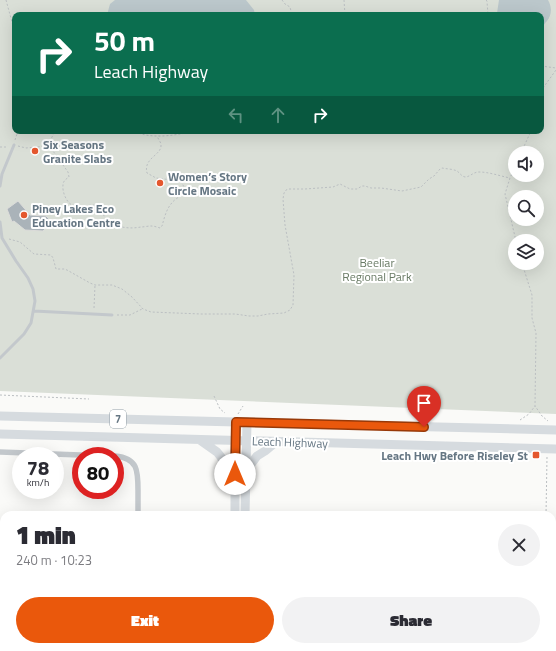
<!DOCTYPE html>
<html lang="en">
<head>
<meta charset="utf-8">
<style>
  :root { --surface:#fff; --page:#f2f2f3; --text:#2b2b33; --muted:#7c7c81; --accent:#ea580c }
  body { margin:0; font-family:"Titillium Web",sans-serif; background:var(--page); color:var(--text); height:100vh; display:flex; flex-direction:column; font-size:15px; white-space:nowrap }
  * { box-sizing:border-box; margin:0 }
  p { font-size:13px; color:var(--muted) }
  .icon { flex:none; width:22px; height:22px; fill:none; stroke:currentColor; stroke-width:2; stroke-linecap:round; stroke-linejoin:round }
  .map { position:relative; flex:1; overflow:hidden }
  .details { position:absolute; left:0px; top:511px; width:556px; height:140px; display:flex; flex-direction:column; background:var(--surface); border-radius:12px 12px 0 0; box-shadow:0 4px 16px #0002 }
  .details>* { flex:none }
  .guide { position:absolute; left:12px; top:12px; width:532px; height:122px; border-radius:8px; box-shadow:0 4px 16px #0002; background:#0b6e4f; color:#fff; overflow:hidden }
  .fabs { position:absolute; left:508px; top:146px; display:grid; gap:8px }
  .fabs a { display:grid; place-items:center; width:36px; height:36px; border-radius:50%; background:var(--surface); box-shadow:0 4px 16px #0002; font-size:20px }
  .speed { position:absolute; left:12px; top:447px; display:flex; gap:8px; font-size:20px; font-weight:700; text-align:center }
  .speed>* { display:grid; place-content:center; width:52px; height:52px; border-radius:50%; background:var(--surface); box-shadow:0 4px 16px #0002; line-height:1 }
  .speed small { font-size:10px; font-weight:400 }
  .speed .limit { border:6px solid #d22; background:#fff; color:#111 }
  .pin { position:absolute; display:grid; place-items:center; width:34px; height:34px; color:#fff; margin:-41px -17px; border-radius:50% 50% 50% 0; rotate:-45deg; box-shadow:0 0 4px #0007 }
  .pin .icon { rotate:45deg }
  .me { position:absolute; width:44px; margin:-22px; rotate:0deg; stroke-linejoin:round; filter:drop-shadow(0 0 3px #0008) }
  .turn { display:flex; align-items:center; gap:14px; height:84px; padding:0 16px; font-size:18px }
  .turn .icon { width:52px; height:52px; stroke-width:2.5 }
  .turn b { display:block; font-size:28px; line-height:34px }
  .lanes { display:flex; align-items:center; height:38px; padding:0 16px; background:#0003; justify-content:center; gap:20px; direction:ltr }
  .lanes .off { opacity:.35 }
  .round { display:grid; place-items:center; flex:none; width:42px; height:42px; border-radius:21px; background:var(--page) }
  .head { display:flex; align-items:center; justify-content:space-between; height:68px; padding:0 16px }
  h1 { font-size:24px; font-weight:800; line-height:30px }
  .primary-button { display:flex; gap:8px; margin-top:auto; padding:8px 16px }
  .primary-button a { flex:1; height:46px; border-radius:24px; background:var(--accent); color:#fff; font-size:16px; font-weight:800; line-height:46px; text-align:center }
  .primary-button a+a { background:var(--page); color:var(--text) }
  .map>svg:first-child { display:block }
  .green { fill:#dadfd7; fill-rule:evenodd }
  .water { fill:#bbc7cb }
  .building { fill:#aab3b9; stroke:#dcdcda }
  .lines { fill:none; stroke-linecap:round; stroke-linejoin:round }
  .path { stroke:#bbbfc2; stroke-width:1; stroke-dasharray:2 2; stroke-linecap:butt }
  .service { stroke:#c3c8cc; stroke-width:3 }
  .minor { stroke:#c3c8cc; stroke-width:5.5 }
  .trunk { stroke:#d6dbdf; stroke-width:9 }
  .route-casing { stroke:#983908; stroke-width:10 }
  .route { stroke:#ea580c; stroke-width:7 }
  .poi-dot { fill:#e4572e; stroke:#fff; stroke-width:1.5 }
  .labels { text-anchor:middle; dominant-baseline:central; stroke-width:4; stroke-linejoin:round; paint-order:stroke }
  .shield { fill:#fff; stroke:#939fa8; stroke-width:1 }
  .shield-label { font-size:11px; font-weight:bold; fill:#657683 }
  .poi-label { font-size:12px; font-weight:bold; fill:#657683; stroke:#fff; text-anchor:start }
  .park-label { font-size:12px; fill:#687a64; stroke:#fff }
  .street-label { font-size:12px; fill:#657683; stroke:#fff }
</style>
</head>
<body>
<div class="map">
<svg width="556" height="651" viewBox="0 0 556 651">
  <rect width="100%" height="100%" fill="#fafaf8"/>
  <path class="green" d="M0,0H556V414L0,391ZM15,15H541V131H15ZM515,153H537V175H515ZM515,197H537V219H515ZM515,241H537V263H515Z
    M487,647H512V651H484V648Z"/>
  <path class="water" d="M115,0H246L254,10L255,15H107L110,4Z
    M499,0H548C552,7 552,15 547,21C545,23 543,25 543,29C542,36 544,42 541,48V15H499L497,13Z"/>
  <path class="building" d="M18,201L30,215L46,216L50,220L47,222V227L43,231L25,230L14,221L12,222L7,209Z"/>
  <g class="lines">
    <path class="path" d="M6,0L15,33
      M282,0L285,4L290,7L292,15
      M344,0L345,15
      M486,0L487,1L488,15
      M541,55H544
      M541,66L556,68
      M541,84L543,88L541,95
      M543,88L556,70
      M131,131C136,132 141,134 146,135C163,138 180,134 196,131
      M15,140L18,131
      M48,145L55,131
      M18,146L26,148L48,146
      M48,146L53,151L68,172L69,177C66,179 63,181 63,185C62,191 66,202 72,205C79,207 89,205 96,205C105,208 101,216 108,221C118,228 130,229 141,227C144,227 148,226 151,226C154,226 157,227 160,228L162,226C164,219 166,210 171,204C176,196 192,194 180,181L156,178L147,173C143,158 162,155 161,145C161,142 158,139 157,136
      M0,147H7
      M521,153L531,131
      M515,167L510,178L505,194L516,241
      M9,239L20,242L34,254L51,255L53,258L56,269H64L67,270L90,283L95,285H112L122,289L132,297L143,309L151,312L201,314H235L249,316H258L268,314L284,313L290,310L293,305L294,275L285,225L283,199L284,193L286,190L289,189H305L333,187L340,184L350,189H357L362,186H365L371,188H381L402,191L421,187L429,179L434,176L440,169L442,168C447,169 453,169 457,171C460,173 461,176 465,177C470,177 473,172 479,172C489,172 500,176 510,178
      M522,263L532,295V318L536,333L535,406L542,416L548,421
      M94,308L95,285
      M117,315H130L142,309
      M0,395L89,399
      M214,396L220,409L225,413
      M238,414L243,406
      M520,420L529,414L535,406
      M546,515L547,457
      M552,550H556
      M506,647L507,651"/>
    <path class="service" d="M0,186L2,174L14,145
      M0,222L2,238L16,261L28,278L33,289L35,301L31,323L24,334L0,358
      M34,311L112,315"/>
    <path class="minor" d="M0,452L107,456
      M115,456C138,458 138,471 138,490C138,498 138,507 138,515
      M0,540H4
      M552,592H556
      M0,629L4,630
      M63,647L77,651
      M31,651L33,647
      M131,651L132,647
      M327,651V647"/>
    <path class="trunk" d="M0,416L556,430
      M0,434L556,449
      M200,440L217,452L221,457L226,468L235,474
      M245,470L251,464L257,456L265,451L277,441
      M235,515V452L236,422
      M245,515L247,422
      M229,651L230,647
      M241,651V647"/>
  </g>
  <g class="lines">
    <g class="route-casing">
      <path id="route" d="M235,474L236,422L424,427"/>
    </g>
    <use href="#route" class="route"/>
  </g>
  <g class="poi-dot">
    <circle cx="35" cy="151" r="4"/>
    <circle cx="160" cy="183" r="4"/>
    <circle cx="24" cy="215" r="4"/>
    <rect x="532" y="451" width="8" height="8" rx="2"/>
  </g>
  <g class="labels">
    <rect class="shield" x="110" y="410" width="16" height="18" rx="3"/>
    <g class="shield-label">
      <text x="118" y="419">7</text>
    </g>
    <g class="poi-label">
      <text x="43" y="144">Six Seasons<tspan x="43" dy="14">Granite Slabs</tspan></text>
      <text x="168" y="176">Women’s Story<tspan x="168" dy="14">Circle Mosaic</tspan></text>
      <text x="32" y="208">Piney Lakes Eco<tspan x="32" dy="14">Education Centre</tspan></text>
      <text x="528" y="455" text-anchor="end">Leach Hwy Before Riseley St</text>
    </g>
    <g class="park-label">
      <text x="377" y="262">Beeliar<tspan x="377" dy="14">Regional Park</tspan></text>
    </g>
    <g class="street-label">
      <text transform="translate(290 442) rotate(2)">Leach Highway</text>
    </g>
  </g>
</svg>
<div class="fabs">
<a><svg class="icon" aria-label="sound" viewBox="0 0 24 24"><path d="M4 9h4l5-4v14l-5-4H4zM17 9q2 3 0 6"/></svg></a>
<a><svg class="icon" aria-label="search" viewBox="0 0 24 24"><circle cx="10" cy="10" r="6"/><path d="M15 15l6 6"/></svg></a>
<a><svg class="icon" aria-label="layers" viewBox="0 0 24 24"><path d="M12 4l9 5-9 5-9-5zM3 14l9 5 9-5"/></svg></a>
</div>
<div class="speed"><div>78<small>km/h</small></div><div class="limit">80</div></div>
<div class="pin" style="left:424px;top:427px;background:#d93025"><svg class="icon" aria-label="arrive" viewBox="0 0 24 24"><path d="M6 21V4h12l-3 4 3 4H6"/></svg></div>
<svg class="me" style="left:235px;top:474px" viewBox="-20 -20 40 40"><circle r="19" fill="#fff"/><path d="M0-13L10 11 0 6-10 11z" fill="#ea580c"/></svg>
<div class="guide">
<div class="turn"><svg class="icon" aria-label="right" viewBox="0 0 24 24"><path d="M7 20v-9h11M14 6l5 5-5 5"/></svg><div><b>50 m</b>Leach Highway</div></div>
<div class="lanes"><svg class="icon off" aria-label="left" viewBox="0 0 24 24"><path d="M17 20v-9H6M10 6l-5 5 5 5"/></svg><svg class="icon off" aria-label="ahead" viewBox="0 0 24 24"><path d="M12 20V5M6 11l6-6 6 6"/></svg><svg class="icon" aria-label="right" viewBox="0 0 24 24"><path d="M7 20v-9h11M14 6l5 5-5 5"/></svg></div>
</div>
<section class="details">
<div class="head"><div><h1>1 min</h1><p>240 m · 10:23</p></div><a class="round"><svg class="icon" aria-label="close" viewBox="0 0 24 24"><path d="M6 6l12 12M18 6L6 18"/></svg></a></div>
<div class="primary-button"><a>Exit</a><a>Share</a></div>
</section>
</div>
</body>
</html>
